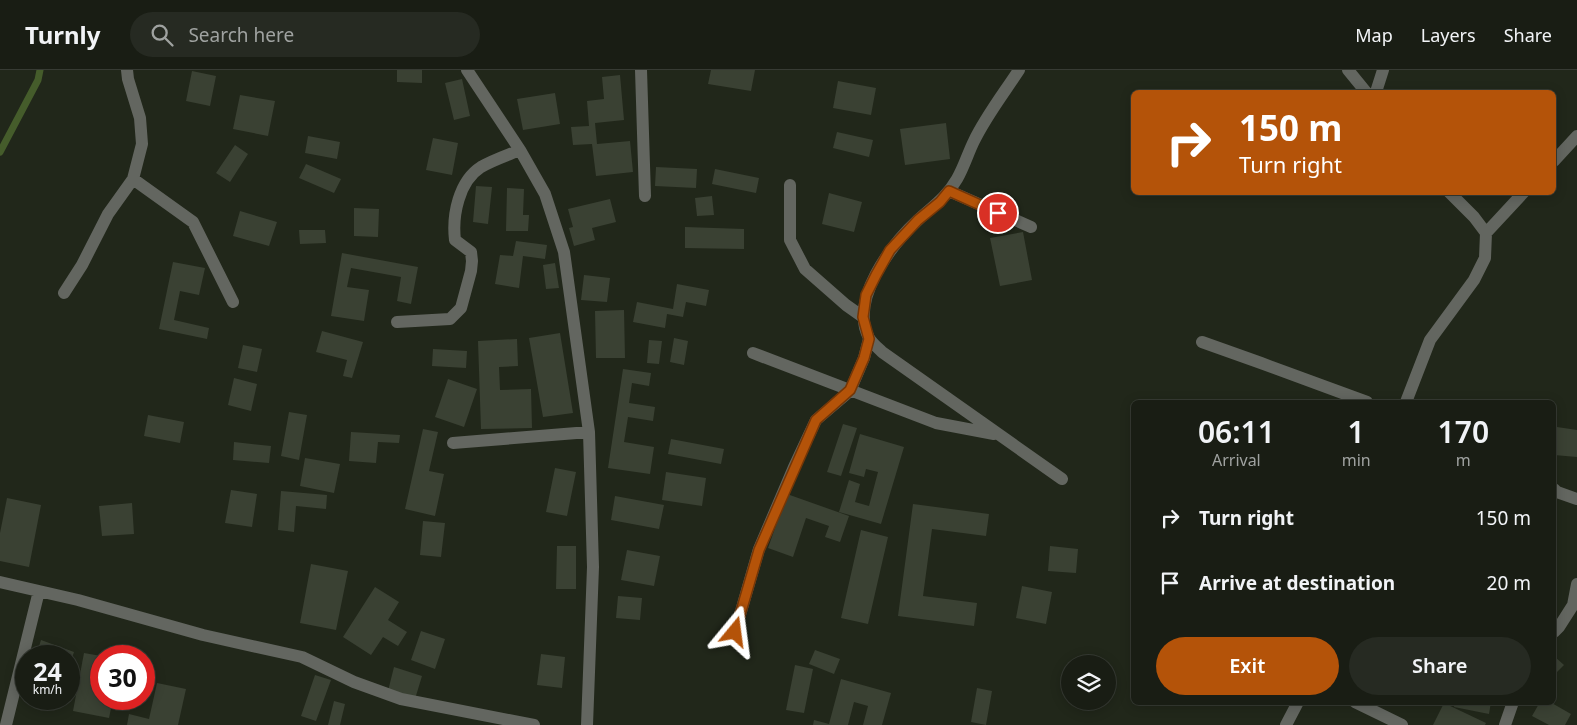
<!DOCTYPE html>
<html lang="en">
<head>
<meta charset="utf-8">
<style>
  :root { --surface:#191d14; --page:#262a22; --text:#f1f3f6; --muted:#9fa2a0; --line:#373b34; --accent:#b45309 }
  body { margin:0; font-family:"Noto Sans",sans-serif; background:var(--page); color:var(--text); height:100vh; display:flex; flex-direction:column; font-size:19px; white-space:nowrap }
  * { box-sizing:border-box; margin:0 }
  p { font-size:16px; color:var(--muted) }
  .icon { flex:none; width:28px; height:28px; fill:none; stroke:currentColor; stroke-width:2; stroke-linecap:round; stroke-linejoin:round }
  .map { position:relative; flex:1; overflow:hidden }
  .side { position:absolute; left:1131px; top:330px; width:425px; height:305px; display:flex; flex-direction:column; background:var(--surface); border-radius:8px; box-shadow:0 2px 12px #0003,0 0 0 1px var(--line) }
  .side>* { flex:none }
  .top-card { position:absolute; left:1131px; top:20px; width:425px; height:105px; border-radius:8px; box-shadow:0 2px 12px #0003,0 0 0 1px var(--line); background:#b45309; color:#fff; overflow:hidden }
  .tools { position:absolute; left:1061px; top:585px; display:grid; gap:10px }
  .tools a { display:grid; place-items:center; width:55px; height:55px; border-radius:50%; background:var(--surface); box-shadow:0 2px 12px #0003,0 0 0 1px var(--line); font-size:25px }
  .speed { position:absolute; left:15px; top:575px; display:flex; gap:10px; font-size:25px; font-weight:700; text-align:center }
  .speed>* { display:grid; place-content:center; width:65px; height:65px; border-radius:50%; background:var(--surface); box-shadow:0 2px 12px #0003,0 0 0 1px var(--line); line-height:1 }
  .speed small { font-size:12px; font-weight:400 }
  .speed .limit { border:8px solid #d22; background:#fff; color:#111 }
  .pin { position:absolute; display:grid; place-items:center; width:42px; height:42px; color:#fff; margin:-21px; border:2px solid #fff; border-radius:50%; box-shadow:0 1px 5px #0007 }
  .me { position:absolute; width:55px; margin:-28px; rotate:16deg; stroke-linejoin:round; filter:drop-shadow(0 0 4px #0008) }
  .turn { display:flex; align-items:center; gap:18px; height:105px; padding:0 25px; font-size:22px }
  .turn .icon { width:65px; height:65px; stroke-width:2.5 }
  .turn b { display:block; font-size:35px; line-height:42px }
  .eta { display:flex; justify-content:space-evenly; align-items:center; height:85px; text-align:center }
  .eta b { font-size:30px; font-weight:600; line-height:35px }
  .button { display:flex; gap:10px; margin-top:auto; padding:10px 25px }
  .button a { flex:1; height:58px; border-radius:30px; background:var(--accent); color:#fff; font-size:20px; font-weight:600; line-height:58px; text-align:center }
  .button a+a { background:var(--page); color:var(--text) }
  ul { padding:0; list-style:none }
  li { display:flex; align-items:center; gap:15px; height:65px; padding:0 25px }
  li div { flex:1 }
  li b { display:block; font-size:19px }
  li em { font-style:normal }
  header { display:flex; align-items:center; gap:30px; box-sizing:border-box; height:70px; padding:0 25px; background:var(--surface); border-bottom:1px solid var(--line) }
  header strong { font-size:24px }
  nav { display:flex; gap:28px; margin-inline-start:auto; font-size:18px }
  .search { width:350px; height:45px; background:var(--page); display:flex; align-items:center; gap:12px; box-sizing:border-box; padding:0 18px; border-radius:28px; color:var(--muted); font-size:19px }
  .map>svg:first-child { display:block }
  .lines { fill:none; stroke-linecap:round; stroke-linejoin:round }
  .stream { stroke:#455c2b; stroke-width:7 }
  .building { fill:#3a4133 }
  .minor { stroke:#636660; stroke-width:12 }
  .route-casing { stroke:#753606; stroke-width:12 }
  .route { stroke:#b45309; stroke-width:9 }
</style>
</head>
<body>
<header>
<strong>Turnly</strong>
<div class="search"><svg class="icon" aria-label="search" viewBox="0 0 24 24"><circle cx="10" cy="10" r="6"/><path d="M15 15l6 6"/></svg>Search here</div>
<nav><a>Map</a><a>Layers</a><a>Share</a></nav>
</header>
<div class="map">
<svg width="1577" height="655" viewBox="0 0 1577 655">
  <rect width="100%" height="100%" fill="#21271a"/>
  <g class="lines">
    <path class="stream" d="M0,82L38,10L40,0"/>
  </g>
  <path class="building" d="M397,0H422V13L397,12Z
    M711,0H755L751,21L708,14Z
    M192,1L216,6L210,36L186,31Z
    M620,5L624,50L595,53L597,74L630,71L633,102L596,106L592,74L573,75L571,57L589,56L587,31L604,29L602,7Z
    M462,9L470,46L454,50L445,13Z
    M838,11L876,18L871,45L833,38Z
    M555,23L560,54L523,60L517,29Z
    M240,25L275,31L268,66L233,59Z
    M946,53L950,89L905,95L900,59Z
    M837,62L873,70L869,87L833,78Z
    M308,66L340,72L337,89L305,83Z
    M433,68L458,73L452,105L426,100Z
    M235,75L248,84L230,112L216,103Z
    M306,94L341,109L334,123L299,108Z
    M656,97L697,99L696,118L655,116Z
    M715,99L759,108L756,123L712,114Z
    M476,116L492,117L488,154L473,152Z
    M507,118L524,119L523,145H529L528,161H506Z
    M829,123L862,132L854,162L822,154Z
    M712,126L714,145L697,146L695,128Z
    M610,129L616,152L592,158L595,170L574,176L569,158L573,157L568,139Z
    M354,138L379,139L378,167L354,166Z
    M240,141L277,152L269,176L233,166Z
    M685,157L744,159V179L685,178Z
    M299,160H325L326,173L300,174Z
    M1023,162L1032,210L1000,216L990,168Z
    M516,171L547,175L545,189L523,186L519,218L495,214L500,185L513,186Z
    M342,183L418,197L411,234L397,231L401,207L351,198L347,217L369,220L364,251L331,246Z
    M173,192L205,198L199,225L180,221L174,250L209,258L207,269L159,259Z
    M555,193L559,218L546,219L543,195Z
    M584,205L610,208L607,232L581,230Z
    M677,214L709,220L706,236L686,232L683,247L667,244L665,258L633,252L637,232L673,239Z
    M624,240L625,288H596L595,241Z
    M322,261L363,272L352,308L343,306L347,290L316,282Z
    M560,263L573,343L543,347L529,268Z
    M674,268L688,271L684,295L670,292Z
    M517,269L518,296L499,297L500,320L531,319L532,358L481,359L478,271Z
    M649,270L662,271L659,294L647,293Z
    M243,275L262,279L257,302L238,298Z
    M433,279L467,281L466,298L432,296Z
    M623,299L651,303L649,316L632,313L629,333L655,337L653,351L628,347L624,372L654,377L650,404L608,398Z
    M234,308L257,314L251,341L228,335Z
    M448,309L477,319L464,357L435,347Z
    M289,342L307,345L299,390L281,386Z
    M148,345L184,352L180,373L144,366Z
    M843,354L857,358L841,406L827,402Z
    M1557,357L1577,360V387L1554,385Z
    M423,359L438,362L429,401L444,404L435,446L405,439Z
    M351,362L400,365L399,373L378,372L376,393L349,391Z
    M860,364L904,377L881,454L839,442L849,410L860,414L855,432L869,436L878,402L866,399L864,407L849,403Z
    M671,369L724,379L721,394L668,384Z
    M234,372L271,376L269,393L233,390Z
    M305,388L340,394L334,423L300,416Z
    M555,398L576,402L567,446L546,442Z
    M666,402L706,408L702,436L662,430Z
    M231,420L257,424L252,457L225,453Z
    M281,421L327,425L326,439L296,436L294,462L278,460Z
    M787,424L849,446L840,472L825,467L829,456L806,448L793,487L768,478Z
    M615,426L664,435L659,459L611,450Z
    M7,428L41,435L29,497L0,491V463Z
    M132,433L134,464L102,466L99,436Z
    M913,434L989,444L986,466L932,459L923,526L977,533L974,556L898,546Z
    M423,451L445,453L441,487L420,485Z
    M861,460L888,467L868,554L841,548Z
    M557,476H576V519H556Z
    M1050,476L1078,479L1076,503L1048,501Z
    M627,480L660,486L654,516L621,510Z
    M311,494L348,501L336,560L300,553Z
    M1022,516L1052,522L1046,554L1016,548Z
    M375,517L399,532L388,550L407,562L398,576L383,567L371,585L343,567Z
    M618,526L642,528L640,550L616,548Z
    M421,561L445,569L435,599L411,590Z
    M41,570L74,582L69,597V586H36Z
    M815,580L840,589L834,604L809,594Z
    M84,583L101,586V629H113L109,648L73,641Z
    M541,584L565,587L562,618L537,615Z
    M1554,586L1564,595L1554,605Z
    M795,595L813,599L804,643L786,640Z
    M394,597L422,606L415,629L388,621Z
    M315,605L331,610L316,651L301,646Z
    M841,609L891,623L882,655H863L868,636L854,632L848,655H813L814,650L829,654Z
    M157,613L186,619L178,655H127L129,644L149,649Z
    M977,618L992,621L986,655L971,652Z
    M334,631L345,634L340,655H328Z
    M1455,632H1491L1489,644L1454,637Z
    M1540,632H1550L1571,644L1565,655H1549L1532,646Z
    M1444,633L1486,653L1485,655H1433Z"/>
  <g class="lines">
    <path class="minor" d="M467,0L520,80L545,124L564,182L589,362L593,497L587,655
      M641,0L645,126
      M1019,0C1004,23 986,46 974,71C968,83 964,97 957,109C946,128 933,136 918,150C891,175 849,230 869,268C872,273 878,278 882,282L1062,409
      M1348,0L1366,22
      M1376,22L1383,0
      M1554,91L1577,66
      M133,109L193,152L233,232
      M790,115V170L805,199L846,235L863,247
      M949,121L1031,157
      M1486,163L1524,122
      M64,223L82,195L108,144L133,109L142,74L140,48L128,9L127,0
      M397,252L450,249L461,238L471,201L472,191L471,182L455,170C452,145 459,111 481,97C493,90 508,85 520,80
      M1202,272L1261,293L1367,332
      M753,283L936,353L994,364
      M1406,332L1430,270L1474,210L1485,188L1486,163L1474,147L1449,122
      M453,373L589,362
      M1554,419L1557,422L1577,429
      M0,512L78,530L203,565L302,587L354,612L401,629L534,655
      M735,562L759,479L794,397L816,350L850,321L864,288L869,269
      M1554,562L1559,557L1573,535L1577,514
      M1355,632L1402,655
      M6,655L39,521
      M1286,655L1298,632
      M1505,655L1513,632"/>
  </g>
  <g class="lines">
    <g class="route-casing">
      <path id="route" d="M735,562L759,480L816,350L850,320L864,288L869,269L863,247L866,225L876,205L890,180L918,150L940,132L949,121L998,143"/>
    </g>
    <use href="#route" class="route"/>
  </g>
</svg>
<div class="tools">
<a><svg class="icon" aria-label="layers" viewBox="0 0 24 24"><path d="M12 4l9 5-9 5-9-5zM3 14l9 5 9-5"/></svg></a>
</div>
<div class="speed"><div>24<small>km/h</small></div><div class="limit">30</div></div>
<div class="pin" style="left:998px;top:143px;background:#d93025"><svg class="icon" aria-label="arrive" viewBox="0 0 24 24"><path d="M6 21V4h12l-3 4 3 4H6"/></svg></div>
<svg class="me" style="left:735px;top:562px" viewBox="-20 -20 40 40"><path d="M0-17L14 15 0 8-14 15z" fill="#b45309" stroke="#fff" stroke-width="4"/></svg>
<div class="top-card">
<div class="turn"><svg class="icon" aria-label="right" viewBox="0 0 24 24"><path d="M7 20v-9h11M14 6l5 5-5 5"/></svg><div><b>150 m</b>Turn right</div></div>
</div>
<section class="side">
<div class="eta">
<div><b>06:11</b><p>Arrival</p></div>
<div><b>1</b><p>min</p></div>
<div><b>170</b><p>m</p></div>
</div>
<ul>
<li><svg class="icon" aria-label="right" viewBox="0 0 24 24"><path d="M7 20v-9h11M14 6l5 5-5 5"/></svg><div><b>Turn right</b></div><em>150 m</em></li>
<li><svg class="icon" aria-label="arrive" viewBox="0 0 24 24"><path d="M6 21V4h12l-3 4 3 4H6"/></svg><div><b>Arrive at destination</b></div><em>20 m</em></li>
</ul>
<div class="button"><a>Exit</a><a>Share</a></div>
</section>
</div>
</body>
</html>
